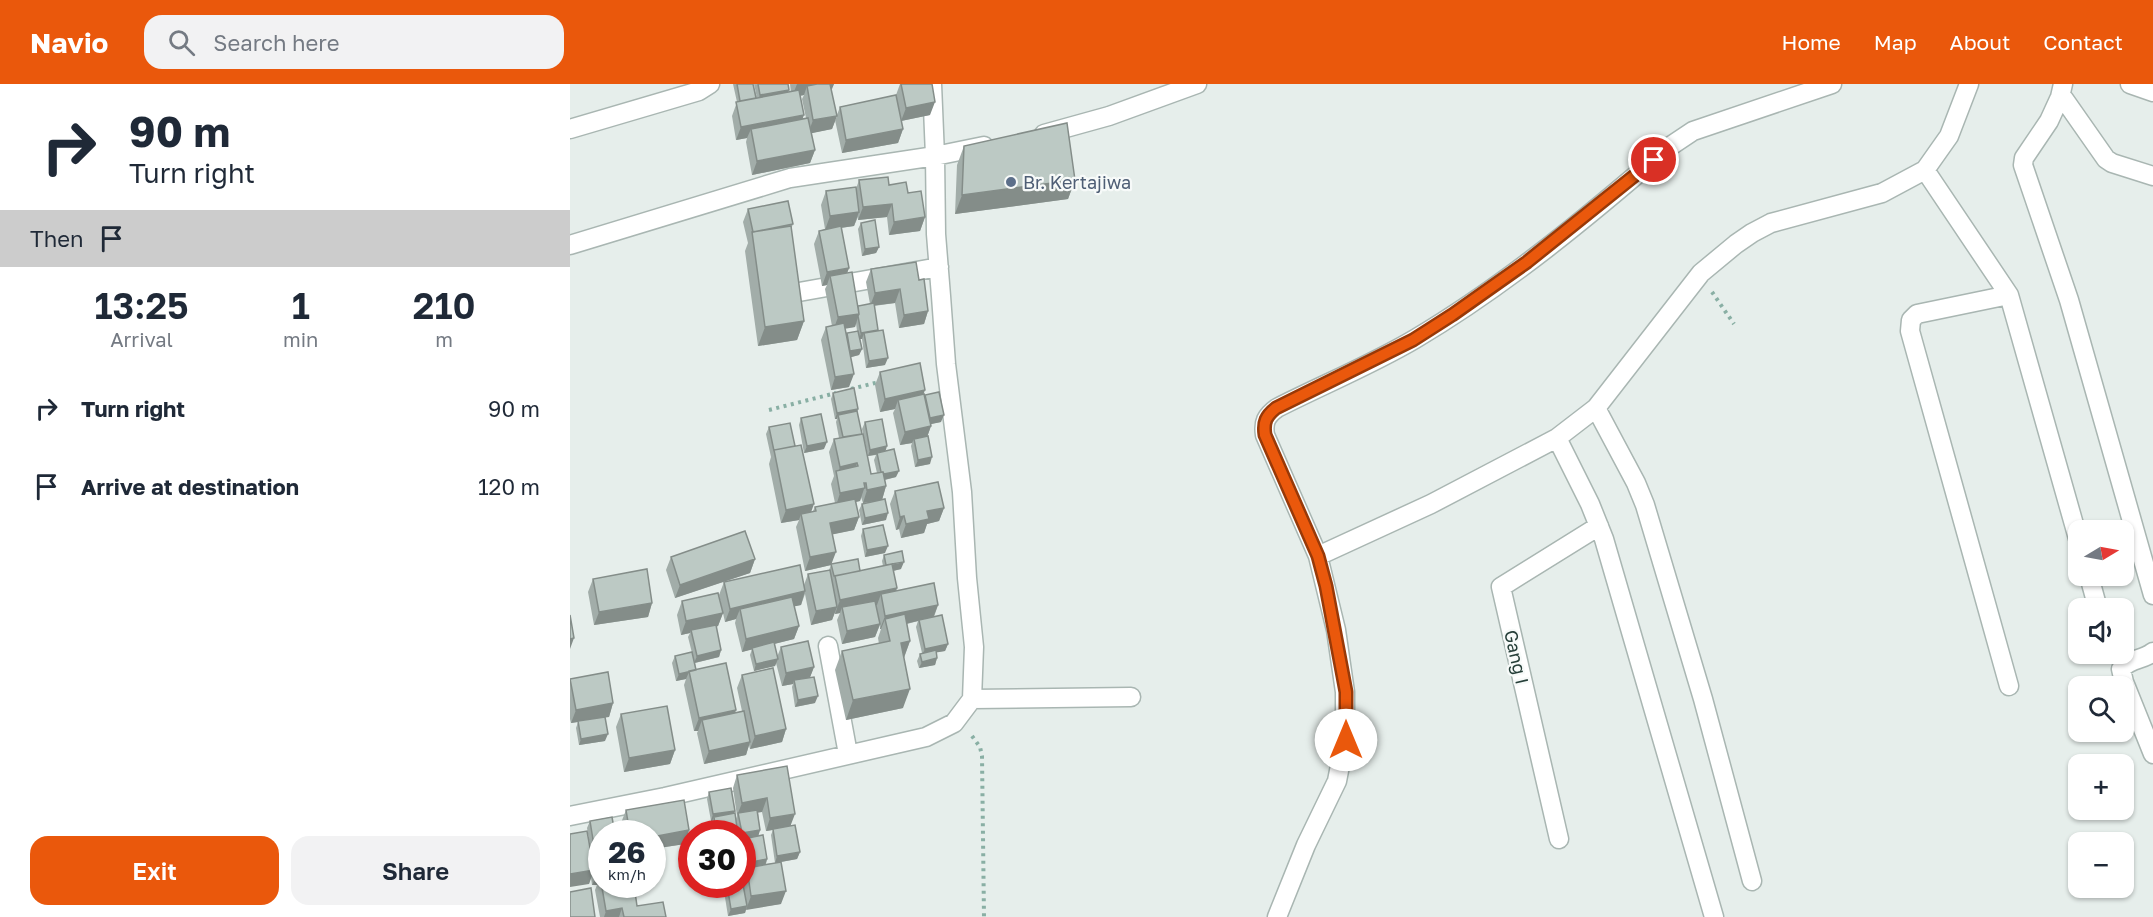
<!DOCTYPE html>
<html lang="en">
<head>
<meta charset="utf-8">
<style>
  :root { --surface:#fff; --page:#f2f2f3; --text:#1f2937; --muted:#747a83; --accent:#ea580c }
  body { margin:0; font-family:"Golos Text",sans-serif; background:var(--page); color:var(--text); height:100vh; display:flex; flex-direction:column; font-size:22px; white-space:nowrap }
  * { box-sizing:border-box; margin:0 }
  p { font-size:20px; color:var(--muted) }
  .icon { flex:none; width:33px; height:33px; fill:none; stroke:currentColor; stroke-width:2; stroke-linecap:round; stroke-linejoin:round }
  .map { position:relative; flex:1; overflow:hidden }
  .side { display:flex; flex-direction:column; background:var(--surface); width:570px }
  .side>* { flex:none }
  .guide { background:#fff; color:var(--text); overflow:hidden }
  .needle { width:39px; rotate:80deg }
  .fabs { position:absolute; left:1498px; top:436px; display:grid; gap:12px }
  .fabs a { display:grid; place-items:center; width:66px; height:66px; border-radius:12px; background:var(--surface); box-shadow:0 2px 4px #0004; font-size:30px }
  .speed { position:absolute; left:18px; top:736px; display:flex; gap:12px; font-size:30px; font-weight:700; text-align:center }
  .speed>* { display:grid; place-content:center; width:78px; height:78px; border-radius:50%; background:var(--surface); box-shadow:0 2px 4px #0004; line-height:1 }
  .speed small { font-size:15px; font-weight:400 }
  .speed .limit { border:9px solid #d22; background:#fff; color:#111 }
  .pin { position:absolute; display:grid; place-items:center; width:51px; height:51px; color:#fff; margin:-26px; border:3px solid #fff; border-radius:50%; box-shadow:0 2px 6px #0007 }
  .me { position:absolute; width:66px; margin:-33px; rotate:0deg; stroke-linejoin:round; filter:drop-shadow(0 0 4px #0008) }
  .turn { display:flex; align-items:center; gap:21px; height:126px; padding:0 30px; font-size:27px }
  .turn .icon { width:78px; height:78px; stroke-width:2.5 }
  .turn b { display:block; font-size:42px; line-height:51px }
  .then { display:flex; align-items:center; height:57px; padding:0 30px; background:#0003; gap:12px; font-size:22px }
  .eta { display:flex; justify-content:space-evenly; align-items:center; height:102px; text-align:center }
  .eta b { font-size:36px; font-weight:600; line-height:42px }
  .action { display:flex; gap:12px; margin-top:auto; padding:12px 30px }
  .action a { flex:1; height:69px; border-radius:18px; background:var(--accent); color:#fff; font-size:24px; font-weight:600; line-height:69px; text-align:center }
  .action a+a { background:var(--page); color:var(--text) }
  ul { padding:0; list-style:none }
  li { display:flex; align-items:center; gap:18px; height:78px; padding:0 30px }
  li div { flex:1 }
  li b { display:block; font-size:22px }
  li em { font-style:normal }
  header { display:flex; align-items:center; gap:36px; box-sizing:border-box; height:84px; padding:0 30px; background:var(--accent); color:#fff }
  header strong { font-size:28px }
  nav { display:flex; gap:33px; margin-inline-start:auto; font-size:21px }
  .search { width:420px; height:54px; background:var(--page); display:flex; align-items:center; gap:15px; box-sizing:border-box; padding:0 21px; border-radius:18px; color:var(--muted); font-size:22px }
  main { display:flex; flex:1; min-height:0 }
  .map>svg:first-child { display:block }
  .lines { fill:none; stroke-linecap:round; stroke-linejoin:round }
  .minor-casing { stroke:#a9b6b2; stroke-width:21 }
  .path { stroke:#89afa4; stroke-width:4; stroke-dasharray:3 4.5; stroke-linecap:butt }
  .minor { stroke:#fff; stroke-width:18 }
  .wall { fill:#a2ada9; fill-rule:evenodd }
  .shaded-wall { fill:#848d89 }
  .building { fill:#bcc9c4; stroke:#848d89; stroke-width:1.5 }
  .route-casing { stroke:#983908; stroke-width:15 }
  .route { stroke:#ea580c; stroke-width:10 }
  .service-dot { fill:#5c6f8a; stroke:#f7faf9; stroke-width:2 }
  .labels { text-anchor:middle; dominant-baseline:central; stroke-width:4.5; stroke-linejoin:round; paint-order:stroke }
  .service-label { font-size:18px; fill:#4e5e75; stroke:#f7faf9; text-anchor:start }
  .street-label { font-size:18px; fill:#263f39; stroke:#f7faf9 }
</style>
</head>
<body>
<header>
<strong>Navio</strong>
<div class="search"><svg class="icon" aria-label="search" viewBox="0 0 24 24"><circle cx="10" cy="10" r="6"/><path d="M15 15l6 6"/></svg>Search here</div>
<nav><a>Home</a><a>Map</a><a>About</a><a>Contact</a></nav>
</header>
<main>
<section class="side">
<div class="guide">
<div class="turn"><svg class="icon" aria-label="right" viewBox="0 0 24 24"><path d="M7 20v-9h11M14 6l5 5-5 5"/></svg><div><b>90 m</b>Turn right</div></div>
<div class="then">Then<svg class="icon" aria-label="arrive" viewBox="0 0 24 24"><path d="M6 21V4h12l-3 4 3 4H6"/></svg></div>
</div>
<div class="eta">
<div><b>13:25</b><p>Arrival</p></div>
<div><b>1</b><p>min</p></div>
<div><b>210</b><p>m</p></div>
</div>
<ul>
<li><svg class="icon" aria-label="right" viewBox="0 0 24 24"><path d="M7 20v-9h11M14 6l5 5-5 5"/></svg><div><b>Turn right</b></div><em>90 m</em></li>
<li><svg class="icon" aria-label="arrive" viewBox="0 0 24 24"><path d="M6 21V4h12l-3 4 3 4H6"/></svg><div><b>Arrive at destination</b></div><em>120 m</em></li>
</ul>
<div class="action"><a>Exit</a><a>Share</a></div>
</section>
<div class="map">
<svg width="1583" height="833" viewBox="0 0 1583 833">
  <rect width="100%" height="100%" fill="#e6eeeb"/>
  <g class="lines">
    <g class="minor-casing">
      <path id="minor" d="M1493,0L1490,13L1494,15L1536,75L1542,79L1583,92
        M1560,0L1583,8
        M1490,13L1479,37L1454,74L1453,81L1499,216L1583,511
        M0,45L129,7L140,0
        M474,50L539,32L627,0
        M1355,86L1439,211L1509,458
        M0,161L220,94L365,72L362,0
        M229,208L369,183
        M1439,211L1347,230L1341,236L1340,247L1439,602
        M1026,324L1066,399L1075,421L1133,615L1182,797
        M987,354L1020,420L1034,455L1144,833
        M748,472L861,420L987,354L1026,324L1131,189L1166,160L1182,149L1201,139L1312,109L1355,86L1379,52L1399,0
        M1519,492L1528,525
        M258,562L278,670
        M1583,568C1572,577 1562,573 1551,585L1554,598L1583,670
        M402,615L561,613
        M0,732L95,713L356,653L384,639L402,615L404,563L397,494L392,408L376,280L371,212L366,150L365,72L414,62
        M989,755L931,503L1029,442
        M707,833L736,761L767,697L775,656V608L766,546L748,472L695,351C693,338 696,332 707,324C752,301 801,281 845,255C936,201 1019,132 1099,63L1123,47L1262,0"/>
    </g>
    <path class="path" d="M1142,208L1164,240
      M281,305L309,298
      M199,326L266,309
      M402,652L410,663L412,672L414,833"/>
    <use href="#minor" class="minor"/>
  </g>
  <path class="wall" d="M163,0H183L187,14L184,0H218L219,6L218,8H221L220,0H264L261,5L267,32L262,45L241,49L245,66L240,79L182,91L176,58L177,54L166,56L162,32L167,18ZM234,11L232,15L236,34L233,35L230,12Z
    M330,0H362L360,31L331,37L333,45L328,59L272,69L265,36L270,23L326,11Z
    M394,62L505,96L498,115L385,130L387,81Z
    M289,96L319,101L338,109L355,133L350,147L319,151L317,133L288,136V133L284,142L271,144L279,184L277,189L288,222L300,220L296,198L301,185L349,196L358,227L354,240L329,244L325,219L304,222L308,247L315,281L296,284L292,255H290L292,265L289,271L281,273L279,303L261,306L251,256L256,243L262,242L255,205L257,201L252,202L244,160L249,147L255,145L251,121L256,107L286,105ZM286,239L287,247L276,250L275,244L285,243Z
    M178,125L223,140L221,145L234,237L227,256L188,262L175,167L178,159L173,138Z
    M291,139L309,163L306,169L292,172L288,145Z
    M310,288L354,310L371,338L360,340L361,342L357,353L360,380L345,383L341,362L342,359L330,361L323,329L325,325L310,328L305,301Z
    M263,309L287,328L301,390L307,389L304,376L306,371L298,372L292,345L295,338L315,367L326,393L315,396L316,402L312,416L293,419L291,413L290,417L286,418L289,433L284,446L263,450L262,480L290,487L313,482L312,477L314,471L331,485L323,487L327,504L326,507L368,521L364,533L378,560L375,567L366,568L367,574L365,581L349,584L347,577L350,570L352,569L346,543L348,537L337,540L340,557L334,574L333,624L276,636L265,586L272,567L309,560L308,554L311,545H310V541L305,553L272,560L267,536L270,529L265,530V528L262,536L241,541L235,510L231,521L224,522L229,542L224,555L204,560L207,573L211,563L244,583L240,593L245,619L225,623L222,603L223,600L212,602L206,579L205,582L184,587L180,571L182,565L172,568L165,539L166,535L155,538L149,511L154,498L234,501L238,490L259,486L261,481L235,487L226,443L229,436L211,439L199,380L201,373L196,350L199,343L225,362L241,428L243,427L245,423L265,419L261,400L264,392L259,368L264,355L269,354L266,338L267,335H265L261,315Z
    M231,334L254,365L234,369L229,341Z
    M325,407L374,424L369,437L357,440L354,449L331,454L329,445L326,446L320,420Z
    M292,420L316,436L292,441L289,426Z
    M293,445L315,469L295,473L291,452Z
    M101,473L185,475L180,489L105,514L96,486Z
    M23,495L82,519L78,533L24,541L18,508Z
    M112,517L153,529L148,542L146,543L151,566L149,573L125,579L126,586L166,626L165,629L172,627L167,604L172,591L216,645L212,658L180,665L179,661L176,671L134,680L127,649L128,647H124L114,601L116,595L106,597L102,579L105,572L122,569L118,553L120,549L111,551L107,531Z
    M0,595L43,619L39,633H35V657L9,661L6,644L8,638L1,639L0,635Z
    M51,630L105,666L100,680L54,688L46,643Z
    M217,682L221,741L230,768L227,775L211,778V820L176,825L175,829L158,832L153,801H172V795L176,785H174L172,774V750H168L167,745L165,750H143L141,740L142,737H141L137,715L139,708L164,730L166,735L167,732L163,704L167,691ZM188,728H192L196,747L203,746L201,751L205,779L196,780L197,775L188,752L190,746Z
    M56,726L119,746L115,760L82,765V750H53L51,739Z
    M20,737L32,801L67,822L96,833H30L25,806L27,801H22L21,793L19,800L22,773L17,744Z"/>
  <path class="shaded-wall" d="M227,0H264L262,5L237,2L234,11L222,13Z
    M219,6L216,12L187,18L190,11Z
    M365,18L360,31L331,37L336,24Z
    M234,31L229,44L181,45L177,54L166,56L171,43Z
    M267,32L262,45L238,50L243,36Z
    M333,45L328,59L272,69L276,56Z
    M245,66L240,79L182,91L187,77Z
    M505,96L498,115L385,130L392,111Z
    M322,120L317,133L288,136L293,123Z
    M289,128L284,142L255,146L260,132Z
    M355,133L350,147L319,151L324,138Z
    M309,163L306,169L292,172L295,165Z
    M279,184L274,197L260,192L257,201L252,202L257,188Z
    M330,205L325,219L300,222L305,209Z
    M358,227L354,240L329,244L334,231Z
    M289,230L285,243L263,247L268,233Z
    M234,237L227,256L188,262L195,243Z
    M308,246L306,252L294,249L292,255H289L291,249Z
    M292,265L289,271L278,274L280,267Z
    M318,274L315,281L296,284L299,277Z
    M284,290L279,303L261,306L265,293Z
    M355,306L350,320L328,316L325,325L310,328L315,315Z
    M288,325L286,331H268L267,335H265L267,329Z
    M374,331L371,338L357,341L360,334Z
    M361,342L356,356L344,355L342,359L330,361L335,348Z
    M257,358L254,365L234,369L237,362Z
    M317,362L315,369L298,372L300,366Z
    M362,373L360,380L345,383L348,376Z
    M287,379L282,393L267,391L270,383Z
    M329,387L326,393L309,397L311,390Z
    M296,399L290,417L266,422L270,409Z
    M316,402L312,416L293,419L297,406Z
    M244,420L239,434L231,430L229,436L211,439L216,426Z
    M374,424L369,437L357,440L354,449L331,454L336,440L357,427Z
    M318,429L316,436L292,441L295,434Z
    M334,432L329,445L326,446L330,433Z
    M289,433L284,446L255,452L260,439Z
    M318,462L315,469L295,473L297,466Z
    M266,468L261,481L235,487L240,473Z
    M185,475L180,489L105,514L110,501Z
    M334,478L331,485L314,489L316,482Z
    M327,504L322,518L311,510L307,521L273,528L272,523L270,529L265,530L270,516Z
    M235,507L231,521L172,534L170,525L166,535L155,538L160,525Z
    M82,519L78,533L24,541L29,528Z
    M368,521L363,534L349,536L348,537L317,544L315,535L311,545H310L315,532Z
    M267,523L262,536L241,541L246,527Z
    M153,529L148,542L121,548V546L120,549L111,551L116,537Z
    M310,540L305,553L272,560L277,547Z
    M229,542L224,555L172,568L176,555Z
    M4,554L0,565V555Z
    M340,557L333,576L331,559Z
    M378,560L375,567L352,571L355,565Z
    M151,566L149,573L124,579L127,572Z
    M367,574L365,581L349,584L352,578Z
    M208,575L205,582L184,587L186,580Z
    M244,583L239,596H224L223,600L212,602L216,589Z
    M119,588L116,595L106,597L109,590Z
    M340,605L333,624L276,636L283,616Z
    M248,612L245,619L225,623L228,616Z
    M43,619L39,633L1,639L6,626Z
    M166,626L161,639L132,636L128,647H124L129,634Z
    M216,645L212,658L180,665L185,652Z
    M38,650L35,657L9,661L11,655Z
    M180,658L176,671L134,680L139,667Z
    M105,666L100,680L54,688L59,674Z
    M197,714L192,728L169,732L168,729L172,719Z
    M165,727L162,733H144L142,737H141L143,730Z
    M225,730L220,743L196,747L200,734Z
    M167,744L165,750H145L146,748Z
    M119,746L115,760L82,765V753Z
    M190,746L188,753L172,755V749Z
    M32,767V773L22,775L25,768Z
    M230,768L227,775L205,779L207,772Z
    M197,775L195,782L174,785L177,779Z
    M24,786L19,800L0,803V790Z
    M29,794L27,801H22L25,795Z
    M216,807L211,820L176,826L181,812Z
    M177,822L175,829L158,832L161,825Z
    M52,824L49,833H34L36,827Z"/>
  <path class="building" d="M167,0H183L186,14L170,17Z
    M188,0H218L219,6L190,11Z
    M247,0H260L267,32L243,36L237,2Z
    M331,0H362L365,18L336,24Z
    M229,6L234,31L171,43L166,18Z
    M326,11L333,45L276,56L270,23Z
    M238,34L245,66L187,77L181,45Z
    M497,39L505,96L392,111L394,62Z
    M318,93L319,101L336,98L338,109L351,107L355,133L324,138L322,120L293,123L289,96Z
    M286,103L289,128L260,132L256,107Z
    M218,117L223,140L183,148L178,125Z
    M305,136L309,163L295,165L291,139Z
    M221,142L234,237L195,243L182,148Z
    M271,142L279,184L257,188L249,147Z
    M346,178L349,196L354,195L358,227L334,231L330,205L305,209L301,185Z
    M282,188L289,230L268,233L260,192Z
    M304,219L308,246L291,249L288,232L289,230L288,222Z
    M274,239L284,290L265,293L256,243Z
    M313,246L318,274L299,277L294,249Z
    M288,247L292,265L280,267L277,249Z
    M350,279L355,306L315,315L310,288Z
    M284,304L288,325L267,329L263,309Z
    M369,308L374,331L360,334L355,311Z
    M354,310L361,342L335,348L328,316Z
    M287,327L292,350L273,353L268,331Z
    M251,330L257,358L237,362L231,334Z
    M312,335L317,362L300,366L295,338Z
    M220,339L225,362L204,366V367L199,343Z
    M293,350L301,390L313,388L316,402L297,406L296,399H294L295,404L270,409L266,387L288,382L287,379L270,383L264,355Z
    M358,352L362,373L348,376L344,355Z
    M231,361L244,420L216,426L204,366Z
    M324,365L329,387L314,390L313,388H311L307,369Z
    M368,398L374,424L357,427L359,435L336,440L334,432L330,433L325,407Z
    M285,415L289,433L260,439L266,468L240,473L231,430L246,427L245,423Z
    M315,415L318,429L295,434L292,420Z
    M313,441L318,462L297,466L293,445Z
    M175,447L185,475L110,501L101,473Z
    M332,467L334,478L316,481L314,471Z
    M288,475L290,487L264,492L261,480Z
    M322,480L327,504L270,516L265,492Z
    M230,481L235,507L160,525L154,498Z
    M77,485L82,519L29,528L23,495Z
    M260,486L267,523L246,527L238,490Z
    M364,499L368,521L315,532L311,510Z
    M148,509L153,529L116,537L112,517Z
    M222,513L229,542L176,555L170,525Z
    M305,517L310,540L277,547L272,523Z
    M335,530L340,557L331,559L340,605L283,616L272,567L320,557L315,535Z
    M0,531L4,554L0,555Z
    M372,531L378,560L355,565L349,536Z
    M146,541L151,566L127,572L121,546Z
    M238,557L244,583L216,589L211,563Z
    M204,558L208,575L186,580L182,564Z
    M366,566L367,574L352,578L350,570Z
    M122,568L126,586L109,590L105,572Z
    M156,579L166,626L129,634L119,587Z
    M203,584L216,645L185,652L172,591Z
    M38,588L43,619L6,626L0,595Z
    M244,593L248,612L228,616L224,596Z
    M97,622L105,666L59,674L51,630Z
    M174,627L180,658L139,667L132,636Z
    M35,633L38,650L11,655L8,637Z
    M217,682L225,730L200,734L197,714L172,719L167,691Z
    M161,704L165,727L143,730L139,708Z
    M114,716L119,746L82,753V750H60L56,726Z
    M187,726L190,746L172,749L168,729Z
    M165,729L167,744L146,748L144,733Z
    M42,733L45,750H32V767L25,768L20,737Z
    M225,741L230,768L207,772L203,745Z
    M17,747L24,786L0,790V750Z
    M193,751L197,775L177,779L173,755Z
    M32,772V792H30V794L25,795L22,773Z
    M211,778L216,807L181,812L177,784Z
    M30,792H32V801H64L67,822L93,818L96,833H54L52,824L36,827Z
    M172,795L177,822L161,825L157,801H172Z
    M21,804L25,833H0V808Z"/>
  <g class="lines">
    <g class="route-casing">
      <path id="route" d="M776,656V608L756,502L748,472L695,351C693,338 696,332 706,324L843,256L882,231L957,178L1084,76"/>
    </g>
    <use href="#route" class="route"/>
  </g>
  <circle class="service-dot" cx="441" cy="98" r="6"/>
  <g class="labels">
    <g class="service-label">
      <text x="453" y="98">Br. Kertajiwa</text>
    </g>
    <g class="street-label">
      <text transform="translate(947 573) rotate(77)">Gang I</text>
    </g>
  </g>
</svg>
<div class="fabs">
<a><svg class="needle" viewBox="-14 -14 28 28"><path d="M0-13l5 13h-10z" fill="#e53935"/><path d="M0 13l5-13h-10z" fill="#747a83"/></svg></a>
<a><svg class="icon" aria-label="sound" viewBox="0 0 24 24"><path d="M4 9h4l5-4v14l-5-4H4zM17 9q2 3 0 6"/></svg></a>
<a><svg class="icon" aria-label="search" viewBox="0 0 24 24"><circle cx="10" cy="10" r="6"/><path d="M15 15l6 6"/></svg></a>
<a>+</a>
<a>−</a>
</div>
<div class="speed"><div>26<small>km/h</small></div><div class="limit">30</div></div>
<div class="pin" style="left:1084px;top:76px;background:#d93025"><svg class="icon" aria-label="arrive" viewBox="0 0 24 24"><path d="M6 21V4h12l-3 4 3 4H6"/></svg></div>
<svg class="me" style="left:776px;top:656px" viewBox="-20 -20 40 40"><circle r="19" fill="#fff"/><path d="M0-13L10 11 0 6-10 11z" fill="#ea580c"/></svg>
</div>
</main>
</body>
</html>
